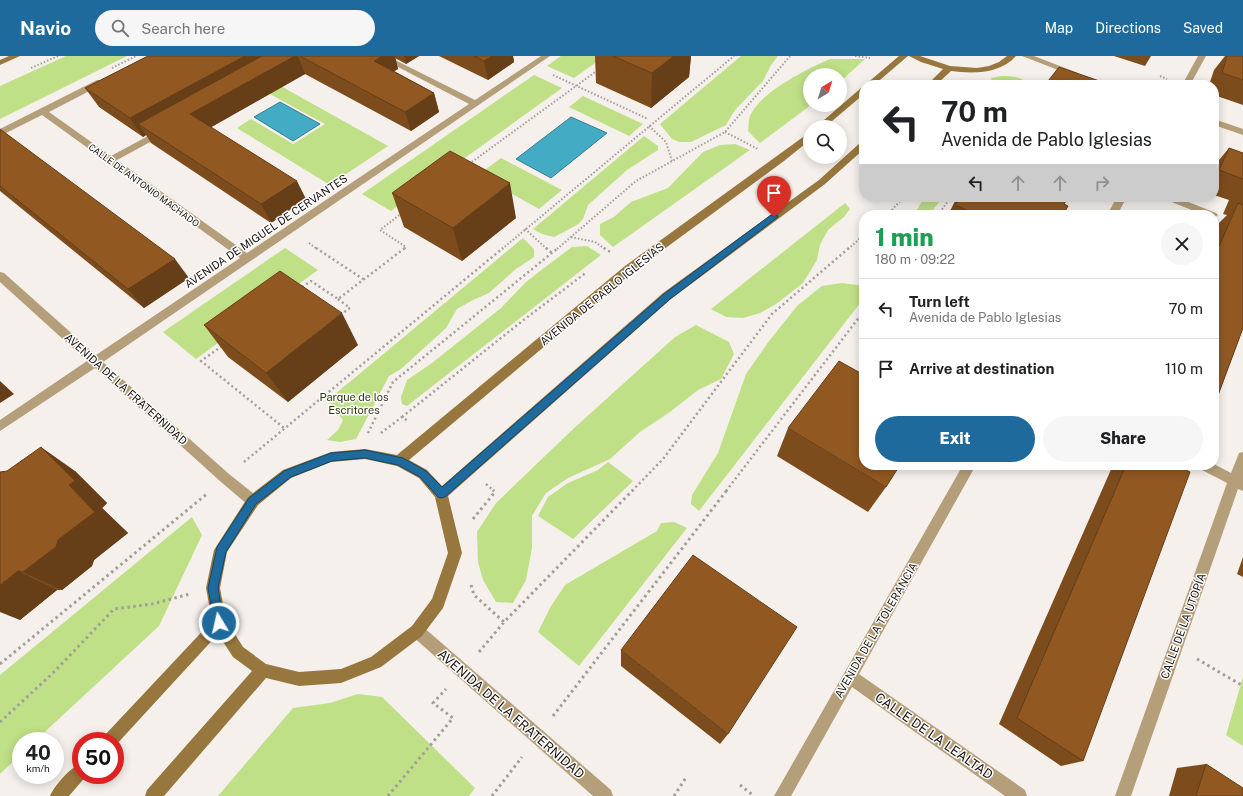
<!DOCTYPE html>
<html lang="en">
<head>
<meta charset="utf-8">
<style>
  :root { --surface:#fff; --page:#f6f6f6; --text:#202124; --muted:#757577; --line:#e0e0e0; --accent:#1f6a9d }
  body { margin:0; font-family:"Public Sans",sans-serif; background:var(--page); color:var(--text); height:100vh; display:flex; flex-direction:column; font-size:15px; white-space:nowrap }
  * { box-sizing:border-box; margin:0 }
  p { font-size:13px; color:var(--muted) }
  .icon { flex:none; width:22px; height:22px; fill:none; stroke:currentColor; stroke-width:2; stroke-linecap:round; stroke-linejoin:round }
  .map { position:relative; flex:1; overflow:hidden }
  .sheet { position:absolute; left:859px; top:154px; width:360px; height:260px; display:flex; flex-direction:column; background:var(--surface); border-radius:16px; box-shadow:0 2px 10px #0003 }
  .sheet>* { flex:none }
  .top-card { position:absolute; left:859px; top:24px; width:360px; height:122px; border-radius:16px; box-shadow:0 2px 10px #0003; background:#fff; color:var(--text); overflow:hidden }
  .needle { width:26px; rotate:38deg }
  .controls { position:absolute; left:803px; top:12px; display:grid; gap:8px }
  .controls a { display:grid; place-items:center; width:44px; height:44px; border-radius:50%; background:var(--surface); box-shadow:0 2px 10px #0003; font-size:20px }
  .speed { position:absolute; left:12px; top:676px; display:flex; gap:8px; font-size:20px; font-weight:700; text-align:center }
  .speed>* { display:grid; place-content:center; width:52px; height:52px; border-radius:50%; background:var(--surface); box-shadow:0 2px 10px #0003; line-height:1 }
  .speed small { font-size:10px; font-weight:400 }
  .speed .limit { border:6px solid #d22; background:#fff; color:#111 }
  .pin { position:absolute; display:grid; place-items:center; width:34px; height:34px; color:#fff; margin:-41px -17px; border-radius:50% 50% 50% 0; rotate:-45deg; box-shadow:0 0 4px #0007 }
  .pin .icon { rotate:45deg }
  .me { position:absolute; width:44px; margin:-22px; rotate:351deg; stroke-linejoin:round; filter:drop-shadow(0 0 3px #0008) }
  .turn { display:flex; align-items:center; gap:14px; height:84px; padding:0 16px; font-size:18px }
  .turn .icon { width:52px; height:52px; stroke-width:2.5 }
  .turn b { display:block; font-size:28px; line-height:34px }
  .lanes { display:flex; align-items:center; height:38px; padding:0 16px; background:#0003; justify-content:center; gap:20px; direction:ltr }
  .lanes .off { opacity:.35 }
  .round { display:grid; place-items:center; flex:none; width:42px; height:42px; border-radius:21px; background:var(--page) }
  .overview { display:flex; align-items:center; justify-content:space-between; height:68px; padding:0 16px }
  h1 { font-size:24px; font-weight:800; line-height:30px; color:#1e9e55 }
  .primary-button { display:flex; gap:8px; margin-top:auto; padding:8px 16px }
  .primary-button a { flex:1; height:46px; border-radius:24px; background:var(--accent); color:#fff; font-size:16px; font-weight:800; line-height:46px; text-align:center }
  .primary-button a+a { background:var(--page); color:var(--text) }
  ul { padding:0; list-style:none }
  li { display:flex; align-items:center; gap:12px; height:60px; padding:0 16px; border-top:1px solid var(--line) }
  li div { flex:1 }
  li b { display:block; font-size:15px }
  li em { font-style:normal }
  header { display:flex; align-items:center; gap:24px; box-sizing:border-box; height:56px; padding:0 20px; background:var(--accent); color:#fff }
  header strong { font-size:19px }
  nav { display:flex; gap:22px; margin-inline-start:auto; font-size:14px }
  .search { width:280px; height:36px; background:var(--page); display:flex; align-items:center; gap:10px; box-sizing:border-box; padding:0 14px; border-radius:22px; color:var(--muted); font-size:15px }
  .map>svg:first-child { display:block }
  .green { fill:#bfe087 }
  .water { fill:#43abc4; stroke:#367e8f }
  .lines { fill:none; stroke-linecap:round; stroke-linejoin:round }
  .path-far2 { stroke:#a29e9b; stroke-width:2; stroke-dasharray:1.5 2; stroke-linecap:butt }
  .path-far1 { stroke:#a29e9b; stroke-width:2.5; stroke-dasharray:2 3; stroke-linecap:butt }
  .path { stroke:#a29e9b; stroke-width:3; stroke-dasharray:2.5 3.5; stroke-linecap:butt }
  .street { fill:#b59f7a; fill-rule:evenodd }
  .secondary { fill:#97773d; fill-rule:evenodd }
  .wall { fill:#7d4c1d }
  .shaded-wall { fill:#663e18 }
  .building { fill:#915822; stroke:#663e18 }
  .route { fill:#1f6a9d; stroke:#144566 }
  .labels { text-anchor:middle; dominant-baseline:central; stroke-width:3; stroke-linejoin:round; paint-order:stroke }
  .far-street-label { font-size:9px; fill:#161413; stroke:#fffefd }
  .street-label { font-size:11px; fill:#161413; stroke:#fffefd }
  .park-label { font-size:11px; fill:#2a3811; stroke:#fffefd }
  .near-street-label { font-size:13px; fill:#161413; stroke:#fffefd }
</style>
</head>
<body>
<header>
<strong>Navio</strong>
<div class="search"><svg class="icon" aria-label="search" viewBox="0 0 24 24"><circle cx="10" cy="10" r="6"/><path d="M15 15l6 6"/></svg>Search here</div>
<nav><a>Map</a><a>Directions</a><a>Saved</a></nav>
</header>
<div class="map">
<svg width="1243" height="740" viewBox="0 0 1243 740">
  <rect width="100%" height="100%" fill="#f5f0eb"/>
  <path class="green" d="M66,0H127L0,63V30Z
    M561,0H605L574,22L547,10Z
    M741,0H778L771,9L763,25L735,54L726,69L691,86H679L672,83L660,68Z
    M830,3H865L840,26V19H810L811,49L760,87L748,75C749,71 748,64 750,60C760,36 807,13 830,3Z
    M534,19L562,32L391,155L362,138Z
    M1002,20C1012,20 1023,21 1029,29H994L991,22Z
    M270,24L388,90L330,129L237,72L251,63L293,88L325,68L257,31Z
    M583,40L643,68L629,80L569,51Z
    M644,80L658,90V94L627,114L588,149L583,163L577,169L554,181L542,178L533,173Z
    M735,88L750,94L613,191L600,179V168L614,161L631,146L668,132L703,96L720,89Z
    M501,102L562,134L539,153L478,119Z
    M924,141H943L929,159H914Z
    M845,147L850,153L844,161L828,174L820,189L817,204L803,227L776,248L760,257L743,262L726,261L711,253Z
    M523,182L534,193V201L516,213L489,237L473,244L457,253L446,272L401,313L389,320L356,383L340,386L327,384L338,374L343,364L328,344Z
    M587,190L601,199L407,350L402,348L401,341L407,324L432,307L501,252L526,226L544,212L572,191Z
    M285,192L318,214L196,303L163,276Z
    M842,227L864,230V242L699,455L691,448L692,439L718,397L746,318L769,285L798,249L822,230Z
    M696,269L729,286L734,298L721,323L698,334L670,356L640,376L610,403L568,422L546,437L532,460V492L526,524L513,547L496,546L483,524L478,506L477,476L496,447L572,374L675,281Z
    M608,406L633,425L573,483L538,460L548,441L568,427L598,414Z
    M192,461L202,479L159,570L35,685H21V698L0,718V619Z
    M674,466L687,472L579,610L538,576L551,550L565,529L657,475L661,467Z
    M1243,621V690L1226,679Z
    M358,638L382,641L475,732L469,740H218L293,652L330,647Z"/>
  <path class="water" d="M280,46L320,68L293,85L254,61Z
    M571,61L607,77L551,122L516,103Z"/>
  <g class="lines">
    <path class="path-far2" d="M855,0L870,2
      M31,12L58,0
      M112,12L136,0
      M553,19L648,63
      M1160,20L1167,23
      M1132,29L1134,25
      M649,70L666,86L672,105
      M725,76L758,93
      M469,108L598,14
      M402,157L380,174L406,191L404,193
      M887,159L904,141
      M938,159L951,141
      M525,173L547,193
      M571,181L595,186L605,193
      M309,187L317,193
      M502,193L734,0
      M557,193L636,125L725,76L790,0
      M848,193L864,179"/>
    <path class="path-far1" d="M316,192L363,223
      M546,192L552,197
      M604,192L612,197
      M302,231L311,225L338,243L405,192
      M338,243L350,252L340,259
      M222,290L201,305L284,372
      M402,361L521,266L587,216
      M368,377L393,326L558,192
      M381,377L402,361L409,366
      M244,406L503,192
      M486,428L494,435
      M632,435L663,403L772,258L849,192
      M726,435L864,255"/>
    <path class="path" d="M473,463L495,436L493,434
      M471,529L474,539L504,566
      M479,596L504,566L633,434
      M1197,603L1243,630
      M0,608L208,437
      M553,660L727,434
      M0,666L53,617L114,553L152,548L190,538
      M740,729L754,740
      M388,740L453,662L433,647L446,633
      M492,740L522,701
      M674,740L687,720"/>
    <path class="street" d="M377,0H387L475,44L541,0H550L103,306L229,418L258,441L259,445L258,449L253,451L248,449L221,426L95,312L0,375V364L87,305L0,226V216L4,217L96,299L240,202L42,59L0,80V73L97,24H103L104,26L103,28L49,56L111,100L159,74H165L166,76L165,78L117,104L247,197L469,48Z
      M1022,0H1034L1078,17L1074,19H1071Z
      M1198,0H1206L1190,29H1182Z
      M1214,63L1243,73V79L1214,69Z
      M1117,141H1127L1117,159H1107Z
      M1162,141H1176L1216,157L1218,159L1214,162V159H1204L1164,143Z
      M1243,396V435L1238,433L1131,740H1115L1227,427L1200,413L1198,409L1214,408L1231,417L1239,397Z
      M963,409H976L859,618L1025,734L1027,740H1005L852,631L791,740H774Z
      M417,568L422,570L611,734L613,740H593L412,580L410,575L412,570Z"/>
    <path class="secondary" d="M9,0H20L0,9V4Z
      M899,0H908L874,29H865Z
      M909,0H920L950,10L977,12L989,10L999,6L1007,0H1016C1000,18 973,18 951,15L936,29H927L943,13L921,6Z
      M864,31V38L825,71H816L861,32Z
      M810,76V84L784,105L633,216L409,404L427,414L442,430L663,237L819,124L861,86L864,85V93L825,128L671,243L448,440L462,497L443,552L422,580L381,611L341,627L299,630L266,622L164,740H145L147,734L252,615L233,601L218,578L115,690V685H101L104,680L212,565L206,532L214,494L248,441L283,414L331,396L365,393L397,399L625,210ZM365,403L397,410L419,422L435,441L448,497L432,543L412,570L371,601L341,613L299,616L266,608L243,591L226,564L220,532L227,496L258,449L291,422L331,406Z
      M81,707V719H87L69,740H50C54,730 71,711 81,707Z"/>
  </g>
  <path class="wall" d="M148,0H419L406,8L395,2L398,13L394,15L434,37L439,56L411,75L305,18L211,71L306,143L271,167L151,87L146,79L143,81L99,51L85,32Z
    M439,0H513L514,6L488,24Z
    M595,0H691L689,21L651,52L596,27Z
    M1114,0H1151L1145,10Z
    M1225,0H1243V49L1214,39V29H1209L1214,14Z
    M0,73L189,222L144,252L0,135Z
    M1229,92L1243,97V272L1214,350V179L1219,167L1227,159L1223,158L1229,144L1214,139V110Z
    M392,137L516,162L462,205L404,171Z
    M957,141H1068L1064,148L1063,159H948Z
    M204,269L358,289L288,346L228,301Z
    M788,372L886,431L868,456L777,400Z
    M1113,409H1176L1083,705L1061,710L999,668Z
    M7,415H75L107,447L102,452L128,477L94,504L92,510L62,534H57L20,564Z
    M1243,501V521L1237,518Z
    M621,594L728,678L720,688L621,610Z
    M1206,708L1243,740H1169L1177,712Z"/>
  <path class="shaded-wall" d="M245,0H288L138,68L146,79L143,81L130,62Z
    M295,0H298L305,18L201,77L190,58Z
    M382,0H395L398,13L380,24L374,5Z
    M404,0H419L406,8Z
    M492,0H513L514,6L488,24L484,5Z
    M674,0H691L689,21L651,52L652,17Z
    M434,37L439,56L411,75L405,56Z
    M297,125L306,143L271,167L261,148Z
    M510,127L516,162L462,205L453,172Z
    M175,203L189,222L144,252L128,233Z
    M342,257L358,289L288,346L266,317Z
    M0,325L14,338L0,347Z
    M41,391L75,415L107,447L102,452L128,477L94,504L92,510L62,534L23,516L69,429Z
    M18,515L57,534L20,564L0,556V529Z"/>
  <path class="building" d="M148,0H245L130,62L85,32Z
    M262,0H295L190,58L297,125L261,148L138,68Z
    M300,0H382L374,5L434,37L405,56Z
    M474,0H492L484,5Z
    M613,0H674L652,17Z
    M1227,0H1243V24L1222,17Z
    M1059,11L1111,29H1045Z
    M0,73L175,203L128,233L0,130Z
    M1229,92L1243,97V123L1219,114Z
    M450,95L510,127L453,172L392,137Z
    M961,141H1068L1064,148L1068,150L1063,159H978L955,149Z
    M1238,147L1243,149V272L1214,350V202Z
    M280,215L342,257L266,317L204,269Z
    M839,305L864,319V409H900L886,431L788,372Z
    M41,391L75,425L69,429L95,456L58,484L56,491L23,516L18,515L0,529V416L7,415Z
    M1126,409H1176L1190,416L1083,705L1017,662Z
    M693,499L797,571L728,678L621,594Z
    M1206,708L1243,732V740H1196Z"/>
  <path class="route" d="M771,159H777L778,161L670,243L445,441L441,442L438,441L420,421L398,409L365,402L332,405L291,421L256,448L226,496L218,532L224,567L222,571L219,572L215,571L208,532L217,491L249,442L284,415L331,397L365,394L403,402L426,415L442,431L664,238Z"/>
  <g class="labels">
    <g class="far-street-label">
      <text transform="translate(144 129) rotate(36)">CALLE DE ANTONIO MACHADO</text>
    </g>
    <g class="street-label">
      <text transform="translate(266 175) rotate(-34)">AVENIDA DE MIGUEL DE CERVANTES</text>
      <text transform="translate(602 238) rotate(-39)">AVENIDA DE PABLO IGLESIAS</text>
      <text transform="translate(126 333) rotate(42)">AVENIDA DE LA FRATERNIDAD</text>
      <text transform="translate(1183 570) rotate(-70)">CALLE DE LA UTOPÍA</text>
      <text transform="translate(876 574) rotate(-60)">AVENIDA DE LA TOLERANCIA</text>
    </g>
    <g class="park-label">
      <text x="354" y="341">Parque de los<tspan x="354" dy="13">Escritores</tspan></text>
    </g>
    <g class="near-street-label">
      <text transform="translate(511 658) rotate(41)">AVENIDA DE LA FRATERNIDAD</text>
      <text transform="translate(934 680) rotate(35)">CALLE DE LA LEALTAD</text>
    </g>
  </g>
</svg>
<div class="controls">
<a><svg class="needle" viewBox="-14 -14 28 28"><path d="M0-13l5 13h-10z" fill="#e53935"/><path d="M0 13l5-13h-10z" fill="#757577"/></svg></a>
<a><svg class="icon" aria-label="search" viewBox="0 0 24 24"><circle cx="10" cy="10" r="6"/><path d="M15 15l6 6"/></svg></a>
</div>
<div class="speed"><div>40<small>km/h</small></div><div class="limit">50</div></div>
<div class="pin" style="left:774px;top:161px;background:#d93025"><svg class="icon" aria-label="arrive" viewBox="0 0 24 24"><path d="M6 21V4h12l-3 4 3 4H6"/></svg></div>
<svg class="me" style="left:219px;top:567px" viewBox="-20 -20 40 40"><circle r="17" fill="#1f6a9d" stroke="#fff" stroke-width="3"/><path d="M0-11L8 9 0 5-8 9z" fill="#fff"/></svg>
<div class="top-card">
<div class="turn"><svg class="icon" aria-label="left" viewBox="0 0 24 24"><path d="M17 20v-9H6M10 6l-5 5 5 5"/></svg><div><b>70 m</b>Avenida de Pablo Iglesias</div></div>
<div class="lanes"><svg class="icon" aria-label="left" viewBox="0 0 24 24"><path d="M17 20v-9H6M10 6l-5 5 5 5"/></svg><svg class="icon off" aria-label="ahead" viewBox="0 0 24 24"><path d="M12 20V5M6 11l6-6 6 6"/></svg><svg class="icon off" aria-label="ahead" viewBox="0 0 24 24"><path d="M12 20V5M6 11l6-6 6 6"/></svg><svg class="icon off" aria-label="right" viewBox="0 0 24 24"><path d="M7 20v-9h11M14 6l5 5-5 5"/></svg></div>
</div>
<section class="sheet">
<div class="overview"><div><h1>1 min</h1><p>180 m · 09:22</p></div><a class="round"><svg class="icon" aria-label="close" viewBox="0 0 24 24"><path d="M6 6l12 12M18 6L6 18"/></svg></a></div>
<ul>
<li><svg class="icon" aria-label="left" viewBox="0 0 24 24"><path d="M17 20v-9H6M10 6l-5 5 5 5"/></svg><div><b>Turn left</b><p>Avenida de Pablo Iglesias</p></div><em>70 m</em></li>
<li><svg class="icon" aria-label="arrive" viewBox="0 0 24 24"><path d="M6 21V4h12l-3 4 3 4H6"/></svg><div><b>Arrive at destination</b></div><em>110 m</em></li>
</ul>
<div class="primary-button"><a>Exit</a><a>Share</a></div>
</section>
</div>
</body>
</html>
